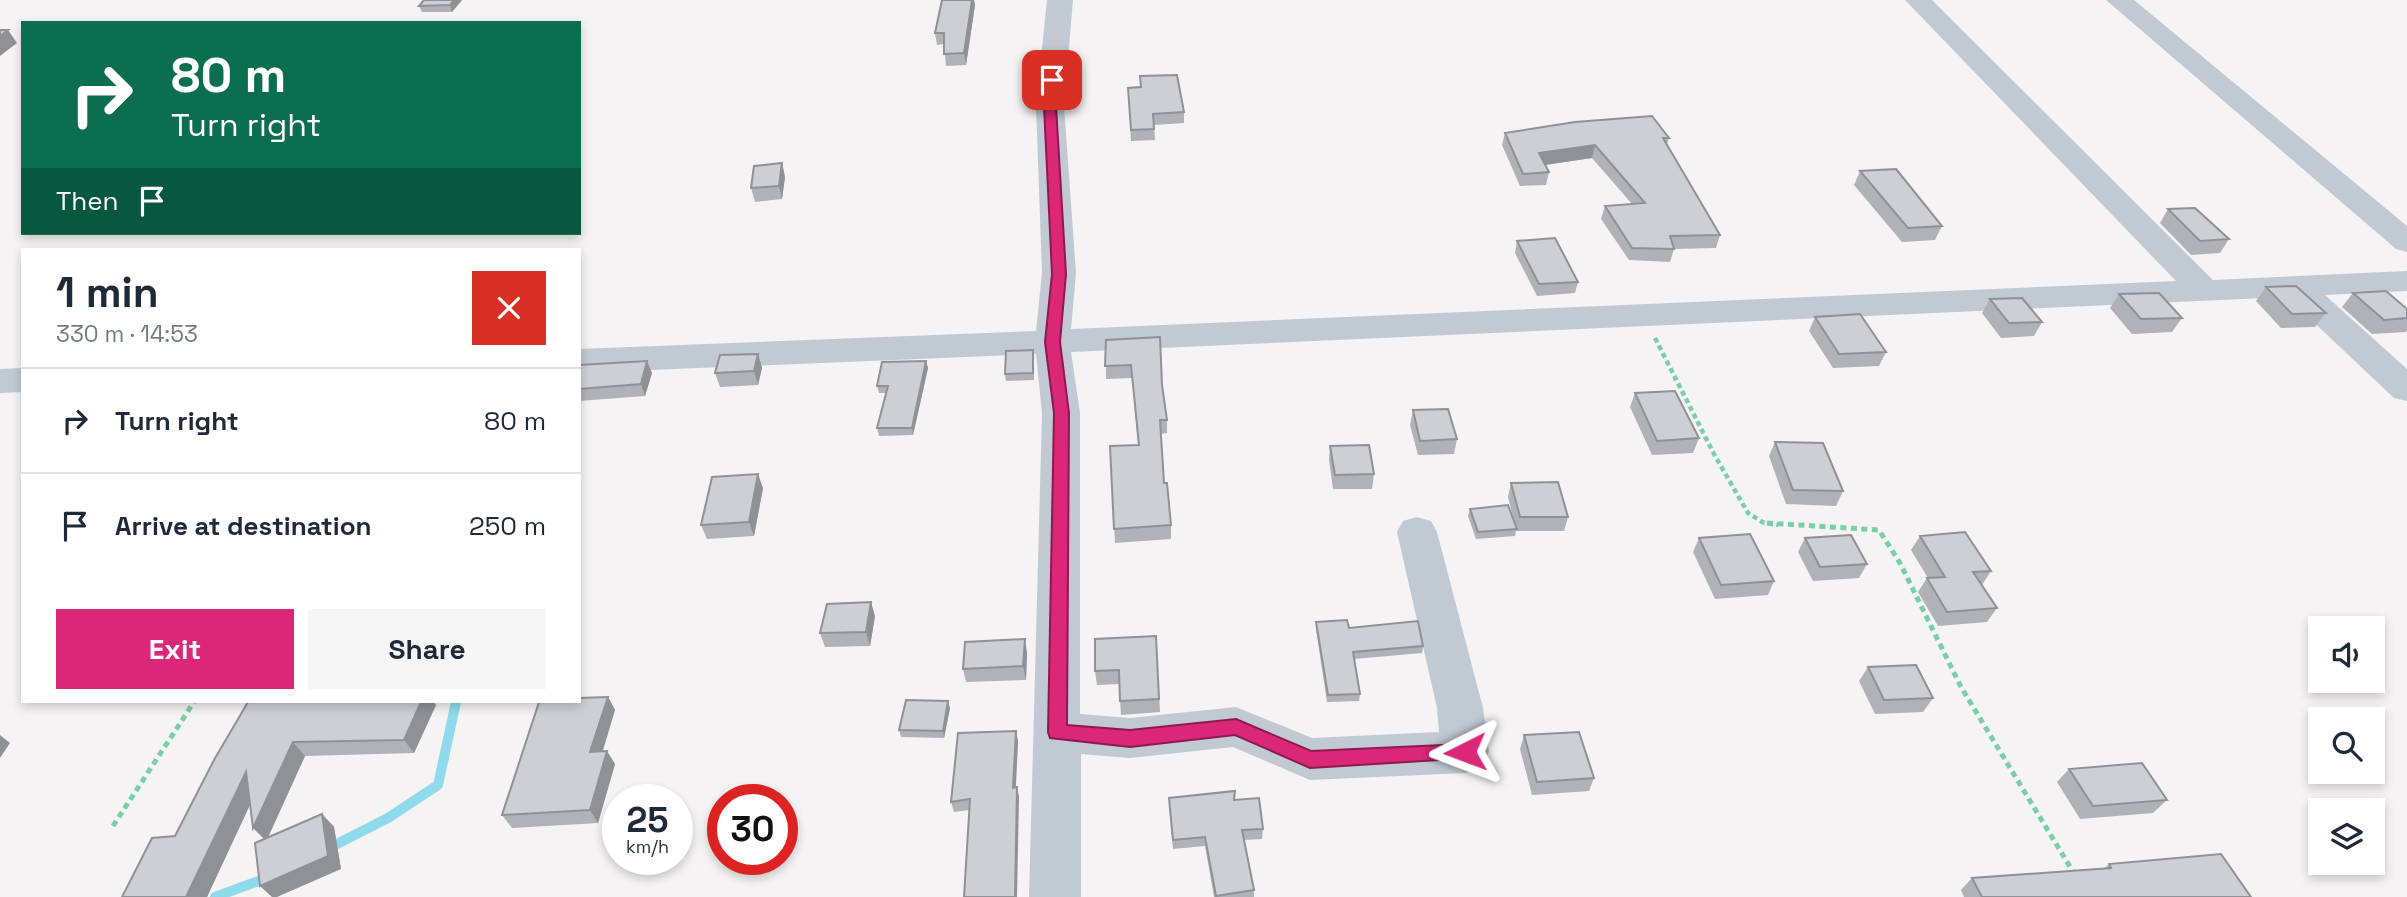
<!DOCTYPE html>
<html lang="en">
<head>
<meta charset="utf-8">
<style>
  :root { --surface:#fff; --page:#f6f6f7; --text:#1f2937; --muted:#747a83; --line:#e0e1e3; --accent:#db2777 }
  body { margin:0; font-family:"Space Grotesk",sans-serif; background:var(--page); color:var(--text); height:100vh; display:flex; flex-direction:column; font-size:26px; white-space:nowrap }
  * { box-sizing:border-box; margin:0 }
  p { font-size:23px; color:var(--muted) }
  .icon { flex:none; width:38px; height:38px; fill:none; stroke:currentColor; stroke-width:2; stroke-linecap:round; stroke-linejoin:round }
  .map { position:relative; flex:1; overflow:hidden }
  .panel { position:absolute; left:21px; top:248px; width:560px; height:455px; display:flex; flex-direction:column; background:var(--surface); border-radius:0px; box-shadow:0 4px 10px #0003 }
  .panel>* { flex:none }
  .banner { position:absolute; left:21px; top:21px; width:560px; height:214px; border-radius:0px; box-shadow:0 4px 10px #0003; background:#0b6e4f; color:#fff; overflow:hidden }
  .fabs { position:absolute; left:2308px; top:616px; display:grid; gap:14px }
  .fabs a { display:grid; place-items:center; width:77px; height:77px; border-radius:0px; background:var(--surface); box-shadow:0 4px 10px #0003; font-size:35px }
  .speed { position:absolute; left:602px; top:784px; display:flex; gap:14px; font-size:35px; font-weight:700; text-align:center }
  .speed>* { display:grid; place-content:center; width:91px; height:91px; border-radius:50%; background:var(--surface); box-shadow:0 4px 10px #0003; line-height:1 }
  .speed small { font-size:18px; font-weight:400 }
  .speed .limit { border:10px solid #d22; background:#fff; color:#111 }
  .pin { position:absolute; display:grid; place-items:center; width:60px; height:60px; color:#fff; margin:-30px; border-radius:14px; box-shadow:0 4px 10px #0006 }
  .me { position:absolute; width:77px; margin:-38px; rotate:267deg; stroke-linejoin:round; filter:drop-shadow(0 0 5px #0008) }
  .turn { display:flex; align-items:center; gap:24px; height:147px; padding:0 35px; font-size:32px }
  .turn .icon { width:91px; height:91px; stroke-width:2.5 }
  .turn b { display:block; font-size:49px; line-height:60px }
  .then { display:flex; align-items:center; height:66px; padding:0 35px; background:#0003; gap:14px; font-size:26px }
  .round { display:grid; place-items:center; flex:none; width:74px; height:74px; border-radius:0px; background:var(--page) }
  .head { display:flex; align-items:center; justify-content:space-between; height:119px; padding:0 35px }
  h1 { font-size:42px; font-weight:600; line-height:52px }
  .primary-button { display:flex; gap:14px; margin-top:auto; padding:14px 35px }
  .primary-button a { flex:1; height:80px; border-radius:0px; background:var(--accent); color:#fff; font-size:28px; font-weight:600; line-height:80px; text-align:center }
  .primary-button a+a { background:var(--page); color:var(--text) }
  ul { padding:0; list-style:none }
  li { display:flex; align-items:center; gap:21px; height:105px; padding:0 35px; border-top:2px solid var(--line) }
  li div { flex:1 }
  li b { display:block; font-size:26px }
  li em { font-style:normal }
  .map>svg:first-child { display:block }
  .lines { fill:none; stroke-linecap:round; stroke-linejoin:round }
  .stream { stroke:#90daee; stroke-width:10 }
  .path-far1 { stroke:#7ad0a6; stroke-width:4.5; stroke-dasharray:5 3.5; stroke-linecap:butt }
  .path { stroke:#7ad0a6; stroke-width:5; stroke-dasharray:6 4.5; stroke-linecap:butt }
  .minor { fill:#c1cad2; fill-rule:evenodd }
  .wall { fill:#b0b2b7 }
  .shaded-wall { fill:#909195 }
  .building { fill:#cdcfd5; stroke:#909195; stroke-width:2 }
  .route { fill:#db2777; stroke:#8e194d; stroke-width:2 }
</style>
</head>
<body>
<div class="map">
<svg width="2407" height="897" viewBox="0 0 2407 897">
  <rect width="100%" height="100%" fill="#f5f3f3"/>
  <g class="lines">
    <path class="stream" d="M329,848L388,818L438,785L456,702
      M215,897L269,877"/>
    <path class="path-far1" d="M1655,338L1714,454L1748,513L1764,523L1778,525"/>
    <path class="path" d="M1767,523L1879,530L1900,563L1961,687L2075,875
      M113,826L194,702"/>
    <path class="minor" d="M1047,0H1073L1064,106L1076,273L1071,329L2176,281L1905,0H1932L2213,280L2407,271V291L2325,295L2407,369V401L2394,398L2287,297L1071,352L1080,413V714L1130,718L1236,707L1312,738L1439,732L1437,708L1397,532L1403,521L1417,517L1431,521L1437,532L1483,708L1489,752L1482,767L1465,773L1310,780L1233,747L1130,758L1081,754V897H1029L1042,413L1036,354L579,373V349L1036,331L1042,273L1036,106Z
      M2106,0H2134L2407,226V252L2396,249Z
      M23,368V392L0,393V369Z"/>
  </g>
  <path class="wall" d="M462,0L452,12H422L419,6Z
    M942,0H974L975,5L966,65L946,66L944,44L937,45L935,33Z
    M1128,88L1184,112V123L1154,125L1155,140L1131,141Z
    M1505,133L1669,138L1667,144L1720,235L1716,248L1674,249L1670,262L1629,260L1601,219L1605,206L1632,204L1592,158L1545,165L1549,172L1546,185L1520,186L1502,145Z
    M782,163L785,177L782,199L755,202L751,188Z
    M1860,171L1942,226L1935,240L1902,242L1854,185Z
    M2168,209L2229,239L2220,253L2191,255L2160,223Z
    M1517,241L1578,282L1575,293L1537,296L1515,253Z
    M2266,287L2326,313L2315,327L2281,328L2256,301Z
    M2353,293L2407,309V330L2406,332L2372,334L2342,307Z
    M2119,294L2182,318L2172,332L2132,334L2110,308Z
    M1990,299L2042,322L2034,336L2001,338L1982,313Z
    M1815,317L1886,352L1879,366L1833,368L1809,331Z
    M1106,340L1162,385L1167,420V433L1161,434L1164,483L1171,525V539L1115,543L1110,446L1138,445L1132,378L1106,379Z
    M758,354L762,368L758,385L720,387L715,373Z
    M1034,357V380L1006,381L1005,374Z
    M647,361L652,373L645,396L579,401V365Z
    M926,361L928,368L913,435L879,436L877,428L886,393H879L877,386Z
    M1635,393L1699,438L1693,453L1652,455L1630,407Z
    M1413,410L1457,439L1454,454L1418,455L1410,425Z
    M1775,442L1843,491L1836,506L1786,504L1769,456Z
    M1330,446L1374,474L1372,489H1333L1329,460Z
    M1511,483L1568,517L1564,531H1516L1515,536L1476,539L1468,516L1470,509L1514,521L1508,497Z
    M763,488L754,536L707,539L701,525Z
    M1920,536L1991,571L1982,585L1997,608L1987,622L1938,626L1918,592L1927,578H1928L1911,550Z
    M1699,538L1774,581L1768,595L1715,599L1693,552Z
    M1805,538L1867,564L1859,578L1813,581L1798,552Z
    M875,616L870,646L825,647L820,633Z
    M1316,622L1349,628L1423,646L1422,653L1354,659L1360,694L1359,701L1327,702L1316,629Z
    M1156,636L1160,712L1121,715L1119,684L1097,685L1095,671Z
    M1027,653L1026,680L966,682L963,669Z
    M1868,667L1933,698L1923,712L1875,714L1859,681Z
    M608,697L615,710L603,751L615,764L598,823L512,828L502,815Z
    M248,702L436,705L414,753L305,756L268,838L322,814L334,827L341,869L264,839L250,805L207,897L175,836Z
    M950,708L944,738L901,737L899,730Z
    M1016,731L1018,741L1016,787L1019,797L969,810L954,812L951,802Z
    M1524,735L1594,778L1589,791L1532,795L1520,749Z
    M2069,769L2167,800L2153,813L2080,819L2057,782Z
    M1235,791V799L1263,829L1262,839L1244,840L1254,890V897H1214L1205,846L1173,849L1169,807Z
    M2109,864L2251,897H1964L1961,890L1972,878L2105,868Z"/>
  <path class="shaded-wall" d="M454,0H462L452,12L450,5Z
    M972,0H974L975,5L966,65L964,53Z
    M8,30L17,43L0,56V36Z
    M1595,145L1592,158L1537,166L1539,153Z
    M782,163L785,177L782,199L779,186Z
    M758,354L762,368L758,385L754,371Z
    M647,361L652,373L645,396L641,384Z
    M926,361L928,368L913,435L912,428Z
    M758,474L763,488L754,536L749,522Z
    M871,602L875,616L870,646L866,632Z
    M1025,639L1027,653L1026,680L1023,666Z
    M608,697L615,710L598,765L590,752Z
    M948,701L950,708L944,738L943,731Z
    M421,702H434L436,705L414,753L404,740Z
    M1016,731L1018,741L1015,798L1013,788Z
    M0,735L10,743L0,758Z
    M293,742L305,756L266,841L253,828Z
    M607,751L615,764L598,823L590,810Z
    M246,772L259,785L207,897H186Z
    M1017,787L1019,797L1017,897H1015Z
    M322,814L334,827L341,869L277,897H272L260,886Z"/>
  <path class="building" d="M424,0H454L450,5L419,6Z
    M942,0H972L964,53L944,54V33H935Z
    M0,30H8L0,36Z
    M1177,75L1184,112L1153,114L1154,129L1131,130L1128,88L1141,87L1140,76Z
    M1652,116L1669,138H1663L1720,235L1670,236L1674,249L1632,248L1605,206L1645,203L1595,145L1539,153L1549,172L1523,174L1505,133L1575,122Z
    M782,163L779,186L751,188L754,166Z
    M1896,169L1942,226L1908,228L1860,171Z
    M2195,208L2229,239L2200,241L2168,209Z
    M1555,238L1578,282L1539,284L1517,241Z
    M2296,286L2326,313L2292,314L2266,287Z
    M2386,291L2407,309V318L2384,320L2353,293Z
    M2159,293L2182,318L2141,319L2119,294Z
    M2022,298L2042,322L2009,323L1990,299Z
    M1860,314L1886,352L1839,354L1815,317Z
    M1160,337L1162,385L1167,420H1160L1164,483H1167L1171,525L1114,529L1110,446L1139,445L1131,365L1105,366L1106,340Z
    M1033,350V373L1005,374L1006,351Z
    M758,354L754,371L715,373L720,355Z
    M647,361L641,384L579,389V365Z
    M926,361L912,428H877L888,386H877L882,362Z
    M1675,391L1699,438L1657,441L1635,393Z
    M1448,409L1457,439L1420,441L1413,410Z
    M1775,442L1823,443L1843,491L1793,490Z
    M1369,445L1374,474L1335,475L1330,446Z
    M758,474L749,522L701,525L712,477Z
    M1558,482L1568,517H1520L1511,483Z
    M1508,505L1517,529L1478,532L1470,509Z
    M1965,532L1991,571L1973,572L1997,608L1947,612L1927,578L1945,577L1920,536Z
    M1750,534L1774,581L1721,585L1699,538Z
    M1851,535L1867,564L1820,567L1805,538Z
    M871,602L866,632L820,633L827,604Z
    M1347,620L1349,628L1418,621L1423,646L1353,652L1360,694L1328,695L1316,622Z
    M1156,636L1159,699L1120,701L1119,670L1095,671V639Z
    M1025,639L1023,666L963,669L965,642Z
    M1916,665L1933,698L1884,700L1868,667Z
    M608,697L590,752L607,751L590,810L502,815L539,702H579V698Z
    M906,700L948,701L943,731L899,730Z
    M248,702H421L404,740L293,742L253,828L246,772L186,897H122L152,838L175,836L214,760Z
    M1016,731L1013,788L1017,787L1015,897H964L970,799L951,802L958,733Z
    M1579,732L1594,778L1537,782L1524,735Z
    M2142,763L2167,800L2093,806L2069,769Z
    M1235,791L1234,800L1259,798L1263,829L1242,830L1254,890L1216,896L1205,837L1173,840L1169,798Z
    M322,814L328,856L260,886L255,843Z
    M2221,854L2251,897H1982L1972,878L2111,868L2109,864Z"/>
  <path class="route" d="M1052,76L1058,80L1056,106L1066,274L1060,342L1069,413L1067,725L1130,730L1236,719L1311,751L1465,744L1472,746L1474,752L1472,758L1310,768L1235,735L1130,747L1050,738L1048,732L1054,413L1045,342L1052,274L1044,106L1047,80Z"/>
</svg>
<div class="fabs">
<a><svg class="icon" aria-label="sound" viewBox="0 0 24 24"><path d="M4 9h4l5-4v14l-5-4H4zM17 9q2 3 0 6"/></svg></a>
<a><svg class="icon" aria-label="search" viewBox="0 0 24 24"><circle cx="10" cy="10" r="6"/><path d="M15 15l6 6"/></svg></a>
<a><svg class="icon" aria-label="layers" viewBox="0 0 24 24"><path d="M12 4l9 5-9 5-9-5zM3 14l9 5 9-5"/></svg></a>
</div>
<div class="speed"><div>25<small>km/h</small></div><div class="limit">30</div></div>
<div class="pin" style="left:1052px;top:80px;background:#d93025"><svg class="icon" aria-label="arrive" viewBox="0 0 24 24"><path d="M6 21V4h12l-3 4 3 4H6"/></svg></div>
<svg class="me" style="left:1465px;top:752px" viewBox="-20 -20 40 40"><path d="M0-17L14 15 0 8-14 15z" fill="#db2777" stroke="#fff" stroke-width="4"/></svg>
<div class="banner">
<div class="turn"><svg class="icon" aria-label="right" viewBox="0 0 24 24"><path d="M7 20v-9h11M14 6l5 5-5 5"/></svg><div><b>80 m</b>Turn right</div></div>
<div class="then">Then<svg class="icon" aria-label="arrive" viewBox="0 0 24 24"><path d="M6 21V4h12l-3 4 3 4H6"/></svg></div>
</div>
<section class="panel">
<div class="head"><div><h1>1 min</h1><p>330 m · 14:53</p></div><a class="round" style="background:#d93025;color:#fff"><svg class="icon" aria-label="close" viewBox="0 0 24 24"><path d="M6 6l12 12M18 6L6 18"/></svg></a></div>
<ul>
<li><svg class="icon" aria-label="right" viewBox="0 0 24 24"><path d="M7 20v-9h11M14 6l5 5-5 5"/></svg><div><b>Turn right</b></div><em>80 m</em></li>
<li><svg class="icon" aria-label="arrive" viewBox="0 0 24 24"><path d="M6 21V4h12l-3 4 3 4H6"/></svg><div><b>Arrive at destination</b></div><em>250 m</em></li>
</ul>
<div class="primary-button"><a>Exit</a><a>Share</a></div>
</section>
</div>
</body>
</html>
